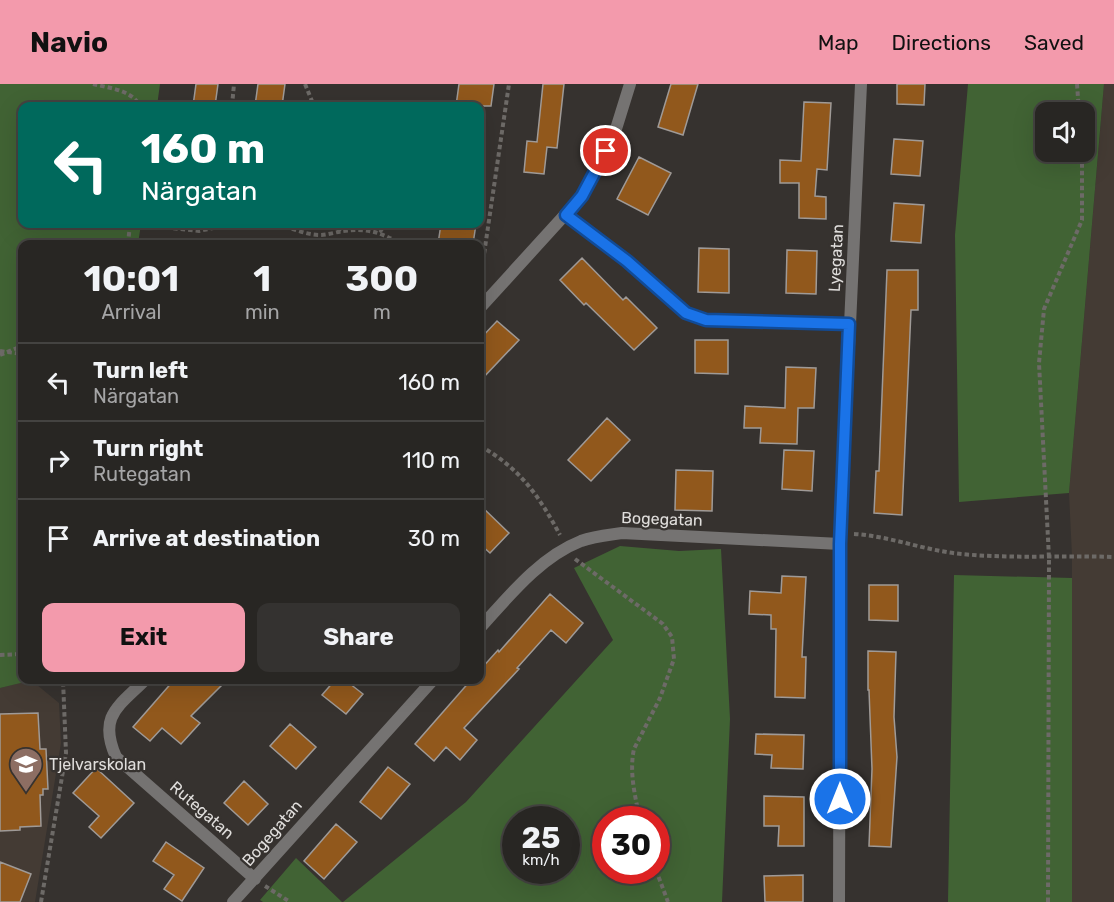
<!DOCTYPE html>
<html lang="en">
<head>
<meta charset="utf-8">
<style>
  :root { --surface:#282623; --page:#343230; --text:#f1f3f6; --muted:#a5a5a6; --line:#444341; --accent:#f39aac }
  body { margin:0; font-family:Rubik,sans-serif; background:var(--page); color:var(--text); height:100vh; display:flex; flex-direction:column; font-size:22px; white-space:nowrap }
  * { box-sizing:border-box; margin:0 }
  p { font-size:20px; color:var(--muted) }
  .icon { flex:none; width:33px; height:33px; fill:none; stroke:currentColor; stroke-width:2; stroke-linecap:round; stroke-linejoin:round }
  .map { position:relative; flex:1; overflow:hidden }
  .side { position:absolute; left:18px; top:156px; width:466px; height:444px; display:flex; flex-direction:column; background:var(--surface); border-radius:12px; box-shadow:0 6px 24px #0002,0 0 0 2px var(--line) }
  .side>* { flex:none }
  .top-card { position:absolute; left:18px; top:18px; width:466px; height:126px; border-radius:12px; box-shadow:0 6px 24px #0002,0 0 0 2px var(--line); background:#00695c; color:#fff; overflow:hidden }
  .fabs { position:absolute; left:1035px; top:18px; display:grid; gap:12px }
  .fabs a { display:grid; place-items:center; width:60px; height:60px; border-radius:12px; background:var(--surface); box-shadow:0 6px 24px #0002,0 0 0 2px var(--line); font-size:30px }
  .speed { position:absolute; left:502px; top:722px; display:flex; gap:12px; font-size:30px; font-weight:700; text-align:center }
  .speed>* { display:grid; place-content:center; width:78px; height:78px; border-radius:50%; background:var(--surface); box-shadow:0 6px 24px #0002,0 0 0 2px var(--line); line-height:1 }
  .speed small { font-size:15px; font-weight:400 }
  .speed .limit { border:9px solid #d22; background:#fff; color:#111 }
  .pin { position:absolute; display:grid; place-items:center; width:51px; height:51px; color:#fff; margin:-26px; border:3px solid #fff; border-radius:50%; box-shadow:0 2px 6px #0007 }
  .me { position:absolute; width:66px; margin:-33px; rotate:0deg; stroke-linejoin:round; filter:drop-shadow(0 0 4px #0008) }
  .turn { display:flex; align-items:center; gap:21px; height:126px; padding:0 24px; font-size:27px }
  .turn .icon { width:78px; height:78px; stroke-width:2.5 }
  .turn b { display:block; font-size:42px; line-height:51px }
  .eta { display:flex; justify-content:space-evenly; align-items:center; height:102px; text-align:center }
  .eta b { font-size:36px; font-weight:700; line-height:42px }
  .action { display:flex; gap:12px; margin-top:auto; padding:12px 24px }
  .action a { flex:1; height:69px; border-radius:12px; background:var(--accent); color:#111; font-size:24px; font-weight:700; line-height:69px; text-align:center }
  .action a+a { background:var(--page); color:var(--text) }
  ul { padding:0; list-style:none }
  li { display:flex; align-items:center; gap:18px; height:78px; padding:0 24px; border-top:2px solid var(--line) }
  li div { flex:1 }
  li b { display:block; font-size:22px }
  li em { font-style:normal }
  header { display:flex; align-items:center; gap:36px; box-sizing:border-box; height:84px; padding:0 30px; background:var(--accent); color:#111 }
  header strong { font-size:28px }
  nav { display:flex; gap:33px; margin-inline-start:auto; font-size:21px }
  .map>svg:first-child { display:block }
  .built { fill:#443b34 }
  .green { fill:#416334; fill-rule:evenodd }
  .building { fill:#91581c; stroke:#9f9a97; stroke-width:1.5 }
  .lines { fill:none; stroke-linecap:round; stroke-linejoin:round }
  .path { stroke:#6d6a67; stroke-width:4; stroke-dasharray:4.5 3; stroke-linecap:butt }
  .minor { stroke:#757372; stroke-width:12 }
  .route-casing { stroke:#114b97; stroke-width:15 }
  .route { stroke:#1a73e8; stroke-width:10 }
  .labels { text-anchor:middle; dominant-baseline:central; stroke-width:4.5; stroke-linejoin:round; paint-order:stroke }
  .street-label { font-size:16px; fill:#e0dedc; stroke:#36322f }
  .poi-label { font-size:16px; fill:#e0dedc; stroke:#36322f; text-anchor:start }
</style>
</head>
<body>
<header>
<strong>Navio</strong>
<nav><a>Map</a><a>Directions</a><a>Saved</a></nav>
</header>
<div class="map">
<svg width="1114" height="818" viewBox="0 0 1114 818">
  <rect width="100%" height="100%" fill="#36322f"/>
  <path class="built" d="M1104,0H1114V818H1072V472L1069,409Z
    M31,596L59,619L61,659L35,818H0V604Z"/>
  <path class="green" d="M0,0H160L157,22H22V140H141L138,160H22V596H33L0,604Z
    M968,0H1104L1069,409L959,418L955,151ZM1084,28V68H1046V28Z
    M620,462L679,467L721,465L730,635L722,818H343L466,718L613,556L574,484ZM516,735H567V786H516ZM606,735H657V786H606Z
    M954,491L1072,494V818H948Z
    M296,774L342,818H263L260,816Z"/>
  <path class="building" d="M196,0H218L215,22H193Z
    M258,0H285L282,22H255Z
    M459,0H494L491,22H456Z
    M543,0H564L557,64L547,63L544,90L524,88L527,57L537,58Z
    M671,0H698L683,51L658,43Z
    M897,0H925L924,21L897,20Z
    M804,18L831,19L827,86L817,85L815,112L826,113V135L799,134V99H780V76L801,77Z
    M894,55L923,57L920,92L891,90Z
    M639,73L671,89L648,131L617,115Z
    M894,119L924,121L921,159L891,157Z
    M441,140H476L473,160H438Z
    M699,164L729,165V209L698,208Z
    M787,166L817,167L816,210L786,209Z
    M582,174L623,216L626,213L657,244L634,266L586,219L584,221L560,196Z
    M887,186H918V226H911L902,431L874,429L876,387H879Z
    M497,237L519,256L480,297V255Z
    M695,256H728V290L695,289Z
    M786,283L816,284L814,324H798L797,360L760,359L761,344H744L745,322L785,324Z
    M607,334L630,356L591,397L568,376Z
    M784,366L814,367L812,407L782,405Z
    M676,386L713,387L712,427L675,426Z
    M480,421L509,449L490,469L480,460Z
    M782,492L806,493L802,573H806L805,614L775,613L776,545H771V531L749,530L750,507L781,509Z
    M869,501H898V537L869,536Z
    M550,510L583,539L566,559L551,546L517,584L519,585L464,644L477,656L460,676L446,663L434,677L415,660L471,596H480V586L498,566L499,568Z
    M868,567L896,568L894,633L897,673L891,763L869,762L872,685L869,606H868Z
    M174,596H227L191,632L200,639L181,660L162,644L150,657L133,643Z
    M335,596H345L363,610L346,630L322,611Z
    M38,629L40,665H46L48,705H43V711H40L41,742L20,743V746L0,747V630Z
    M290,640L316,663L296,685L270,662Z
    M756,650L804,651L803,685L771,684L772,671L755,670Z
    M388,683L410,700L381,735L360,718Z
    M96,684L134,719L101,754L89,743L99,732L73,709Z
    M244,697L268,720L248,741L224,719Z
    M764,712L804,713V762H778L779,742H764Z
    M336,740L357,758L324,795L304,777Z
    M166,758L204,784L182,817L164,805L174,791L153,777Z
    M0,778L31,790L20,818H0Z
    M803,791V818H765L764,792Z"/>
  <g class="lines">
    <path class="path" d="M93,0C109,4 132,6 140,22
      M305,0L314,22
      M1077,0L1079,28
      M232,22L234,0
      M136,140L199,147L218,143H239L262,140
      M270,140C288,141 303,151 320,151C328,151 336,148 343,147C368,144 380,148 401,160
      M375,140L382,148
      M338,148L343,140
      M128,160L130,140
      M482,184L509,0
      M0,267L22,270
      M0,271L22,262
      M480,362C520,384 539,412 560,451
      M854,450C890,452 926,467 962,470C1013,475 1063,471 1114,473
      M575,475L663,540L672,553L674,575L660,614L634,665C629,687 635,713 640,735
      M0,571L22,570
      M656,786L668,818
      M265,802L290,818
      M41,818L66,669L63,596
      M1048,818L1049,474L1039,279L1044,225L1082,136V68"/>
    <path class="minor" d="M566,131L627,177L686,229L706,236L849,240
      M480,224L582,112L616,45L630,0
      M480,544C509,512 540,473 581,457C595,452 609,451 622,449L840,460
      M145,596C118,623 98,632 116,673L255,795
      M233,818L433,596
      M839,818L840,460L861,0"/>
  </g>
  <g class="lines">
    <g class="route-casing">
      <path id="route" d="M606,67L582,112L566,131L627,177L686,229L706,236L849,240L840,460V715"/>
    </g>
    <use href="#route" class="route"/>
  </g>
  <defs>
    <g id="school-pin" transform="scale(1.725)"><path d="M0 17L-7.5 6A9.5 9.5 0 1 1 7.5 6Z" fill="#8d6e63" stroke="#36322f"/><path d="M0-5L7-2L0 1L-7-2ZM-4 1L0 2.5L4 1V4Q0 6-4 4Z" fill="#fff"/></g>
  </defs>
  <g fill-rule="evenodd">
    <use href="#school-pin" x="26" y="680"/>
  </g>
  <g class="labels">
    <g class="street-label">
      <text transform="translate(836 174) rotate(-87)">Lyegatan</text>
      <text transform="translate(662 435) rotate(2)">Bogegatan</text>
      <text transform="translate(202 726) rotate(41)">Rutegatan</text>
      <text transform="translate(272 749) rotate(-49)">Bogegatan</text>
    </g>
    <g class="poi-label">
      <text x="49" y="680">Tjelvarskolan</text>
    </g>
  </g>
</svg>
<div class="fabs">
<a><svg class="icon" aria-label="sound" viewBox="0 0 24 24"><path d="M4 9h4l5-4v14l-5-4H4zM17 9q2 3 0 6"/></svg></a>
</div>
<div class="speed"><div>25<small>km/h</small></div><div class="limit">30</div></div>
<div class="pin" style="left:606px;top:67px;background:#d93025"><svg class="icon" aria-label="arrive" viewBox="0 0 24 24"><path d="M6 21V4h12l-3 4 3 4H6"/></svg></div>
<svg class="me" style="left:840px;top:715px" viewBox="-20 -20 40 40"><circle r="17" fill="#1a73e8" stroke="#fff" stroke-width="3"/><path d="M0-11L8 9 0 5-8 9z" fill="#fff"/></svg>
<div class="top-card">
<div class="turn"><svg class="icon" aria-label="left" viewBox="0 0 24 24"><path d="M17 20v-9H6M10 6l-5 5 5 5"/></svg><div><b>160 m</b>Närgatan</div></div>
</div>
<section class="side">
<div class="eta">
<div><b>10:01</b><p>Arrival</p></div>
<div><b>1</b><p>min</p></div>
<div><b>300</b><p>m</p></div>
</div>
<ul>
<li><svg class="icon" aria-label="left" viewBox="0 0 24 24"><path d="M17 20v-9H6M10 6l-5 5 5 5"/></svg><div><b>Turn left</b><p>Närgatan</p></div><em>160 m</em></li>
<li><svg class="icon" aria-label="right" viewBox="0 0 24 24"><path d="M7 20v-9h11M14 6l5 5-5 5"/></svg><div><b>Turn right</b><p>Rutegatan</p></div><em>110 m</em></li>
<li><svg class="icon" aria-label="arrive" viewBox="0 0 24 24"><path d="M6 21V4h12l-3 4 3 4H6"/></svg><div><b>Arrive at destination</b></div><em>30 m</em></li>
</ul>
<div class="action"><a>Exit</a><a>Share</a></div>
</section>
</div>
</body>
</html>
